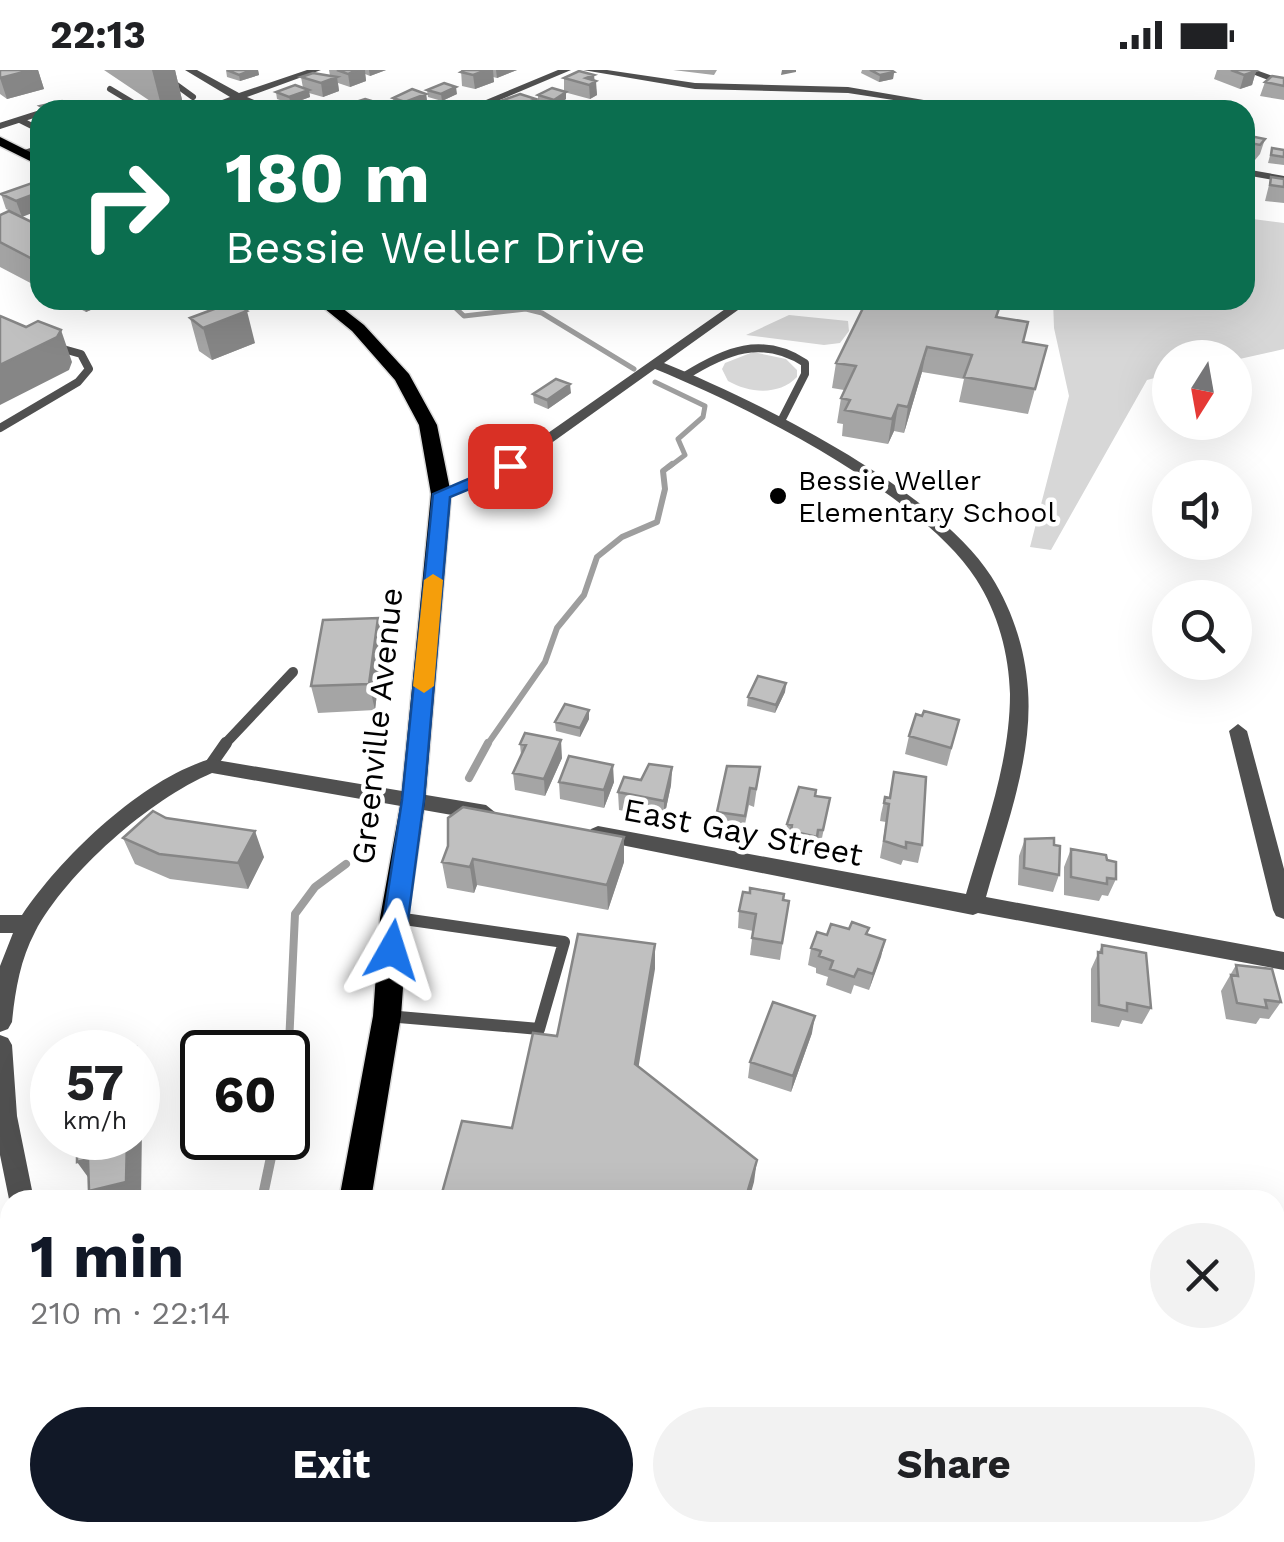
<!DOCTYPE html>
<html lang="en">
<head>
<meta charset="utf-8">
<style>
  :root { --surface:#fff; --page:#f2f2f2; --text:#202124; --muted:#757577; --accent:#111827 }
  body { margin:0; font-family:"Work Sans",sans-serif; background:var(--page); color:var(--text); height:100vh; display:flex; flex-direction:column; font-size:38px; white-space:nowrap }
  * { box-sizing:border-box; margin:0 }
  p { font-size:32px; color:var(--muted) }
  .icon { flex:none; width:55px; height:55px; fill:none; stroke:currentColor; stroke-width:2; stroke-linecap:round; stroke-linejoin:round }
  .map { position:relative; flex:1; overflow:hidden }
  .panel { position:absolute; left:0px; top:1120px; width:1285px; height:352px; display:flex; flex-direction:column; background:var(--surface); border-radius:30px 30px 0 0; box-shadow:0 10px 40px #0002 }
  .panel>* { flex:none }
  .guide { position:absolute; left:30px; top:30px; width:1225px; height:210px; border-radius:30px; box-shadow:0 10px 40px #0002; background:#0b6e4f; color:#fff; overflow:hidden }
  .needle { width:65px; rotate:191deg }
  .fabs { position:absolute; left:1152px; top:270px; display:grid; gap:20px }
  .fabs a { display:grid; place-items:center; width:100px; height:100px; border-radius:50%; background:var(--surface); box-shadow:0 10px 40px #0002; font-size:50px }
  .speed { position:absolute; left:30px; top:960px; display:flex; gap:20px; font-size:50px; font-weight:700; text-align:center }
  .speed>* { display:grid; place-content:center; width:130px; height:130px; border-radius:50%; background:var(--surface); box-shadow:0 10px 40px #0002; line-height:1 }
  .speed small { font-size:25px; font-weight:400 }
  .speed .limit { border:5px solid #111; border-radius:15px; background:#fff; color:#111 }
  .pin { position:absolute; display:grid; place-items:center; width:85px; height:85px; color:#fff; margin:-42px; border-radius:20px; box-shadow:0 5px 15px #0006 }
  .me { position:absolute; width:110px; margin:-55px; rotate:6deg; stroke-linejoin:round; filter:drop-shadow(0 0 8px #0008) }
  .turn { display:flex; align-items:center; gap:35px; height:210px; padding:0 30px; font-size:45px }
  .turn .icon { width:130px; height:130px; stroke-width:2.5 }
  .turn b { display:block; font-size:70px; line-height:85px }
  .round { display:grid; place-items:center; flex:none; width:105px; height:105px; border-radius:52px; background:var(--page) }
  .overview { display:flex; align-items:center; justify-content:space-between; height:170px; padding:0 30px }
  h1 { font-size:60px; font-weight:700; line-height:75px; color:var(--accent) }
  .button { display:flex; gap:20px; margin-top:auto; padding:20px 30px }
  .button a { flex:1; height:115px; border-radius:60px; background:var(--accent); color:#fff; font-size:40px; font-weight:700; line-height:115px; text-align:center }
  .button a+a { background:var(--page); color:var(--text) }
  .status { display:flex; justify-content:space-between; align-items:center; height:70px; padding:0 50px; background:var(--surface); direction:ltr }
  .status svg { height:28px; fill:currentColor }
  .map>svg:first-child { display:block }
  .green { fill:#d7d7d7 }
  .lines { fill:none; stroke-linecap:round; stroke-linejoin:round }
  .stream-far3 { stroke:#9e9e9e; stroke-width:5 }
  .stream-far2 { stroke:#9e9e9e; stroke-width:6 }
  .stream-far1 { stroke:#9e9e9e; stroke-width:8 }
  .stream { stroke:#9e9e9e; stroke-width:10 }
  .primary-casing { stroke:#dbdbdb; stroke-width:3 }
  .lane-far4 { stroke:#505050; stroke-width:6 }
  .lane-far3 { stroke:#505050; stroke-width:8 }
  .lane-far2 { stroke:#505050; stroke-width:10 }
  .lane-far1 { stroke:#505050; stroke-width:12 }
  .lane { stroke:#505050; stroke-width:15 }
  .street { fill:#505050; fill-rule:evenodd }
  .primary { fill:#000; fill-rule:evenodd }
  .wall { fill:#a5a5a5 }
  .shaded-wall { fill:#868686 }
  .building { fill:#c0c0c0; stroke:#868686; stroke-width:2.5 }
  .route { fill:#1a73e8; stroke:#114b97; stroke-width:2.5 }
  .slow { fill:#f59e0b }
  .poi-dot { fill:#000; stroke:#fff; stroke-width:4 }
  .labels { text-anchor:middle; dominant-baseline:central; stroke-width:9; stroke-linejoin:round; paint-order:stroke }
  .far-poi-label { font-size:28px; fill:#000; stroke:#fff; text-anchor:start }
  .street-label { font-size:32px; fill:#000; stroke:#fff }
</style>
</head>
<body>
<div class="status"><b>22:13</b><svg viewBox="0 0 49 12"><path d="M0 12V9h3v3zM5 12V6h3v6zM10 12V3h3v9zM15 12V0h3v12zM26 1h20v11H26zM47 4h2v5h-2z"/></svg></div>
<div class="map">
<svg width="1284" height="1472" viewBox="0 0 1284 1472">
  <rect width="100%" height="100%" fill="#fff"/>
  <path class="green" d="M1245,148L1284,153V279L1235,290L1170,288V304L1147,310L1051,480L1030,477L1069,326L1054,258L1053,230H1245Z
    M789,245L848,251L849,261L840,273L824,275L746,265Z
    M753,282L786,289L797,300V307C779,326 749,323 728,311L722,299L725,293Z"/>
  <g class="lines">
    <path class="stream-far3" d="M447,230L464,246L526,239L542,243L634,299
      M655,312L705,336L703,347L678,369L685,385L669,397"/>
    <path class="stream-far2" d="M487,675L545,592L557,558L584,525L597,487L622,467L657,452L665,419L663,401L672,394"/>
    <path class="stream-far1" d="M469,708L488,673
      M288,996L295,844L315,817L346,794"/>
    <path class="stream" d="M262,1130L275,1068
      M89,1472L95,1462"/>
    <g class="primary-casing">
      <path id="primary" d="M0,67L40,87V96L0,76Z
        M314,230H332L364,255L409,304L437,355L451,424L425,731L408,848L401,946L371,1130H339L373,946L380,848L401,731L431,424L419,355L395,310L352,261Z
        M193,1462H232L228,1472H189Z"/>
    </g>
    <path class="lane-far4" d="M156,0L193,27
      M110,19L145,40
      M51,40L69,35L80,40
      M20,50L40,60
      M0,56L40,43
      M24,83L40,78
      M0,152L17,160L40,152"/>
    <path class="lane-far3" d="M685,306C725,281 762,265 805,293V304L780,353
      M0,358L78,312L89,299L81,284L56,277"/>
    <path class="lane-far2" d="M224,675L293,602"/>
    <path class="lane-far1" d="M210,696L226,673
      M387,946L539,959L564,872L397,848"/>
    <path class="lane" d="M945,1462L969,1472"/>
    <path class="street" d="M185,0H197L239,23L307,0H321L247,27L278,40C264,40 250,30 237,31C223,31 211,40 196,40L230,27Z
      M558,0H571L476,40H462Z
      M583,0H607L695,13L848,17L982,40H958L848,23L695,19Z
      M1242,0H1256L1284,10V16Z
      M1245,99L1284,106V112L1245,105Z
      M738,230H752L664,293C760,332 935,419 991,506C1013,541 1025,579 1028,620C1033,690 1004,761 986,827L1284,882V900L978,843L973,845L591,769L588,764L591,759L598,756L966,824C985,759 1010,692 1010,624C1009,584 998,543 976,509C921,424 749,337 655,299L515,399L446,427H436L433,424L505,393Z
      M1238,654L1247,661L1284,799V849L1276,846L1273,840L1229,661Z
      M210,689L486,735L496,743L486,751L212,703C149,730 67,802 35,862C20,890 15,922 12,952L8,959L0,962V896L13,863H0V845H22C62,786 141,710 210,689Z
      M0,965L8,968L12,975L17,1046L34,1130H10V1134L0,1085Z
      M1275,1294L1284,1296V1324L1275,1322Z
      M713,1462H743L739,1472H709Z"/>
    <use href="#primary" class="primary"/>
  </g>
  <path class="wall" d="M0,0H38L44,19L7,29L0,24Z
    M104,0H175L183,34L162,39Z
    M226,0H258L259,5L240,11L227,7Z
    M329,0H386L370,6L365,4L366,11L350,17L338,13L339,21L323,27L309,23L310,27L291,34L277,29L276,22L303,18L301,7L330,6Z
    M461,0H517L497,8L493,7L494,12L475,19L462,16Z
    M673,0H717L714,5Z
    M862,0H891L894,2L893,9L879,12L861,3Z
    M1217,0H1253L1256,1L1252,15L1240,19L1214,9Z
    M594,5L597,25L590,29L564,22V8Z
    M1284,8V30L1260,26L1265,12Z
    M427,20L457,24L442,31L428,27Z
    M426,24L428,38L422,40H394L393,28Z
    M538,25L566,29L554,37L538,32Z
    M495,33L536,40H496Z
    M1245,65L1265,69L1260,84L1255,90L1245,88Z
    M1272,78L1284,80V95L1268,93Z
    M1271,107L1284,109V133L1265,131Z
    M35,112L22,147L6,139L1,124Z
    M0,145L40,156V218L0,197Z
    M63,230H114L86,242Z
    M999,247L1024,272L1047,276L1028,344L959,332L964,309L922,302L904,363L894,361L888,374L842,366L843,354L837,353L841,328L844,320L832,318L836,293Z
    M190,248L255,273L212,290L199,281Z
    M571,323L548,339L534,333L533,324Z
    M378,548L383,574L375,640L318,643L311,616Z
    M786,613L785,622L775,643L747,636L748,627Z
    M589,649L580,667L556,661L555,652Z
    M959,650L947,696L905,684L909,666Z
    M520,674L562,688L545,726L515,720L513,703L521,685Z
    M672,697L671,715L664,748L619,740L618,722L641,710Z
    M760,697L754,737L749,735L743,764L716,760L717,742Z
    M894,702L922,775L918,793L903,790L901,795L880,788L886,752L880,751L881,744L885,727H889Z
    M559,712H614L604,738L560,729Z
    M816,726L830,728L820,778L815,777L814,784L789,779L790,772L785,771L787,754Z
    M166,748L264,787L248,819L170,809L135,794L123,768Z
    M624,767V792L608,840L477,815L474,823L447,818L442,792Z
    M1025,769L1054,775L1059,805L1053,822L1018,815L1019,786Z
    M1071,779L1107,790L1116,809L1108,826L1102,825L1099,831L1064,825V797Z
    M783,830L789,831L780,890L750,885L753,861L738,858L739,841Z
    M869,858L867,865L885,870L869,920L854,915L851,924L826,915L828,907L816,903V898L808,895L811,878L849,859Z
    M1102,875L1151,938L1142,954L1122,950L1119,957L1091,952V899Z
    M1236,895L1281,932L1269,949L1260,948L1256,954L1226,949L1221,921Z
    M812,963L791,1022L748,1008L750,992Z
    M1275,1163L1284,1208V1238L1275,1246Z
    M1275,1389L1284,1391V1472H1282L1280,1458L1275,1457Z"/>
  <path class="shaded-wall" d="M31,0H38L44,19L7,29L0,8Z
    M152,0H175L183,34L162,39Z
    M252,0H258L259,5L240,11L239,5Z
    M358,0H365L366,11L350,17L348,4Z
    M369,0H386L370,6Z
    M487,0H493L494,12L475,19L473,5Z
    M496,0H517L497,8Z
    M782,0H796V2L781,5Z
    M1256,1L1252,15L1240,19L1244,5Z
    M894,2L893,9L879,12L880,5Z
    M594,5V12L596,11L597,25L590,29L589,15L586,8Z
    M337,7L339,21L323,27L321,13Z
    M456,17L457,24L442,31L441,24Z
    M309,20L310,27L291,34L289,27Z
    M566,22V29L554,37V30Z
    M426,24L428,38L422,40H406L405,32Z
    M536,29V40H520V35Z
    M40,122V140L22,147L16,131Z
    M82,230H114L86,242Z
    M247,241L255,273L212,290L203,258Z
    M61,260L72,292L69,300L0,335V295Z
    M927,277L922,302L904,363L908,337Z
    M570,314L571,323L548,339L547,330Z
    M898,335L894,361L888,374L892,349Z
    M378,548L383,574L375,640L369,614Z
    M786,613L785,622L775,643L776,635Z
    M589,640V649L580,667V658Z
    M561,670L562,688L545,726L544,709Z
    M613,695L614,712L604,738V720Z
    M672,697L671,715L664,748V731Z
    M255,761L264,787L248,819L238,793Z
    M624,767V792L608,840L607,815Z
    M473,789L477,815L474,823L470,797Z
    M885,870L881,887L869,920L873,904Z
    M655,874V899L635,1018V994Z
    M815,946L812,963L791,1022L793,1006Z
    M136,977L149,1001L152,1054L142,1057L141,1130H95L89,1121L127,1068H138V982H136Z
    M88,1089L93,1114L77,1092Z
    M757,1090L754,1112L749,1130H745Z
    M623,1462H628L625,1472H619Z"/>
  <path class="building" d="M0,0H31L0,8Z
    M227,0H252L239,5Z
    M337,0H358L348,4Z
    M465,0H487L473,5L461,2Z
    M870,0H891L894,2L880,5Z
    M1231,0H1253L1256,1L1244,5Z
    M579,1L594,5L586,8L596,11L589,15L564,8Z
    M313,3L337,7L321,13L301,7Z
    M1272,6L1284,8V16L1265,12Z
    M444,13L456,17L441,24L427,20Z
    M295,15L309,20L289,27L276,22Z
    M552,18L566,22L554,30L538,25Z
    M412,19L426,24L405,32L393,28Z
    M520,24L536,29L520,35L527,38L521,40H515L495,33Z
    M365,29L388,36L380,40L356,39L365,36L356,32Z
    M62,31L78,40H47L40,36Z
    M931,32L959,37L956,40H925Z
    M1093,36L1110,40H1088Z
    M1245,65L1265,69L1260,75L1245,72Z
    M1272,78L1284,80V87L1271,85Z
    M1245,104L1252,105L1248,112H1245Z
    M1271,107L1284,109V117L1270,115Z
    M35,112L40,114V122L16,131L1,124Z
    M9,141L40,156V193L0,172V145Z
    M867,230H1002L996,247L1028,252L1023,272L1047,276L1035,319L964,307L972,285L927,277L908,337L898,335L892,349L845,340L850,330L841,328L856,296L836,293Z
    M233,232L247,241L203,258L190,248Z
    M0,246L26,257L38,251L61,260L57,267L0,295Z
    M556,309L570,314L547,330L533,324Z
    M378,548L369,614L311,616L323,550Z
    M758,606L786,613L776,635L748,627Z
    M565,634L589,640L580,658L555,652Z
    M924,641L959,650L951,678L909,666L916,644L922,646Z
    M525,663L561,670L544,709L513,703L526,675L520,674Z
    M569,686L613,695L604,720L559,712Z
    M649,694L672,697L664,731L618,722L624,707L641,710Z
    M727,696L760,697L756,719L750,718L745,746L717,742Z
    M894,702L926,707L922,775L906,772V778L884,771L889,734L884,733L885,727L890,728Z
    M799,717L816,720L815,726L830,728L823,760H818L817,767L791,761L792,755L787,754Z
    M463,737L624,767L607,815L473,789L470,797L442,792L448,776V748Z
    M153,741L166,748L255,761L238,793L159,784L123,768Z
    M1054,768V775L1060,776L1059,805L1024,798L1025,769Z
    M1071,779L1106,785L1107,790L1116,792V809L1107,808V814L1071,807Z
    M750,818L784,824L783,830L789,831L782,873L752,868L756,844L739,841L743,822L750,823Z
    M852,852L869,858L866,864L885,870L873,904L858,899L854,907L830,899L833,891L819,886L821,881L811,878L817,862L827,865L831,854L849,859Z
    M578,864L655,874L635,994L757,1090L745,1130H440L462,1051L512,1058L533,963L557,966Z
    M1102,875L1146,883L1151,938L1127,933V941L1099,935L1098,882L1102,883Z
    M1236,895L1272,899L1281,932L1265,930L1267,938L1237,933L1231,905L1238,906Z
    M773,932L815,946L793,1006L750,992Z
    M136,977V982H114Z
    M77,1068H127L126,1112L89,1121L88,1089L77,1092Z
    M1275,1163L1284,1208V1232L1275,1231Z
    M1275,1389L1284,1391V1446L1275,1443V1415L1278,1416Z
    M322,1462H623L619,1472H318Z"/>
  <path class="route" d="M510,391L516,392V400L450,427L424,730L404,880L401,888L392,891L383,888L379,880L402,730L433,424Z"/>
  <path class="slow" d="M433,504L443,510L434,616L424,623L413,616L424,510Z"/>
  <circle class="poi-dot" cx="778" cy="426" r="10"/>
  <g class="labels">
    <g class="far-poi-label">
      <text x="798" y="410">Bessie Weller<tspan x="798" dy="32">Elementary School</tspan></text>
    </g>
    <g class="street-label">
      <text transform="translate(377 656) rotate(-84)">Greenville Avenue</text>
      <text transform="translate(743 762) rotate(11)">East Gay Street</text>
    </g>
  </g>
</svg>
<div class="fabs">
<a><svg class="needle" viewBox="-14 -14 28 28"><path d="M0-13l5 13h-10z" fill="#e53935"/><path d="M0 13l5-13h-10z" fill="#757577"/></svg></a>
<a><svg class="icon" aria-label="sound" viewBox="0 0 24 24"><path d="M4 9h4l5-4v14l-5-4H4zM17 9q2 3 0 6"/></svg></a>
<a><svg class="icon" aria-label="search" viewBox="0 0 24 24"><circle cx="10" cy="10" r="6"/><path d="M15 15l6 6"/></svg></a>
</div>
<div class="speed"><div>57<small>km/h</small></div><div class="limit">60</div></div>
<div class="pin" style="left:510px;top:396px;background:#d93025"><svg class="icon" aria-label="arrive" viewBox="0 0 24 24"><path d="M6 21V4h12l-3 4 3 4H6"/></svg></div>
<svg class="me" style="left:392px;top:880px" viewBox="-20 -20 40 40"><path d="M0-17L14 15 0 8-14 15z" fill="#1a73e8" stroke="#fff" stroke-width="4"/></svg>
<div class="guide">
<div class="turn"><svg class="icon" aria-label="right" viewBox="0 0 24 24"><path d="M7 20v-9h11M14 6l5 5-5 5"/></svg><div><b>180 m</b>Bessie Weller Drive</div></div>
</div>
<section class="panel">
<div class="overview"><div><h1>1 min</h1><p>210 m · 22:14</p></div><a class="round"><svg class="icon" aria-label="close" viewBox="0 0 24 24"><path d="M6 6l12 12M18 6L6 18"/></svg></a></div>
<div class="button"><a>Exit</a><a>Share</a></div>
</section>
</div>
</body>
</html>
